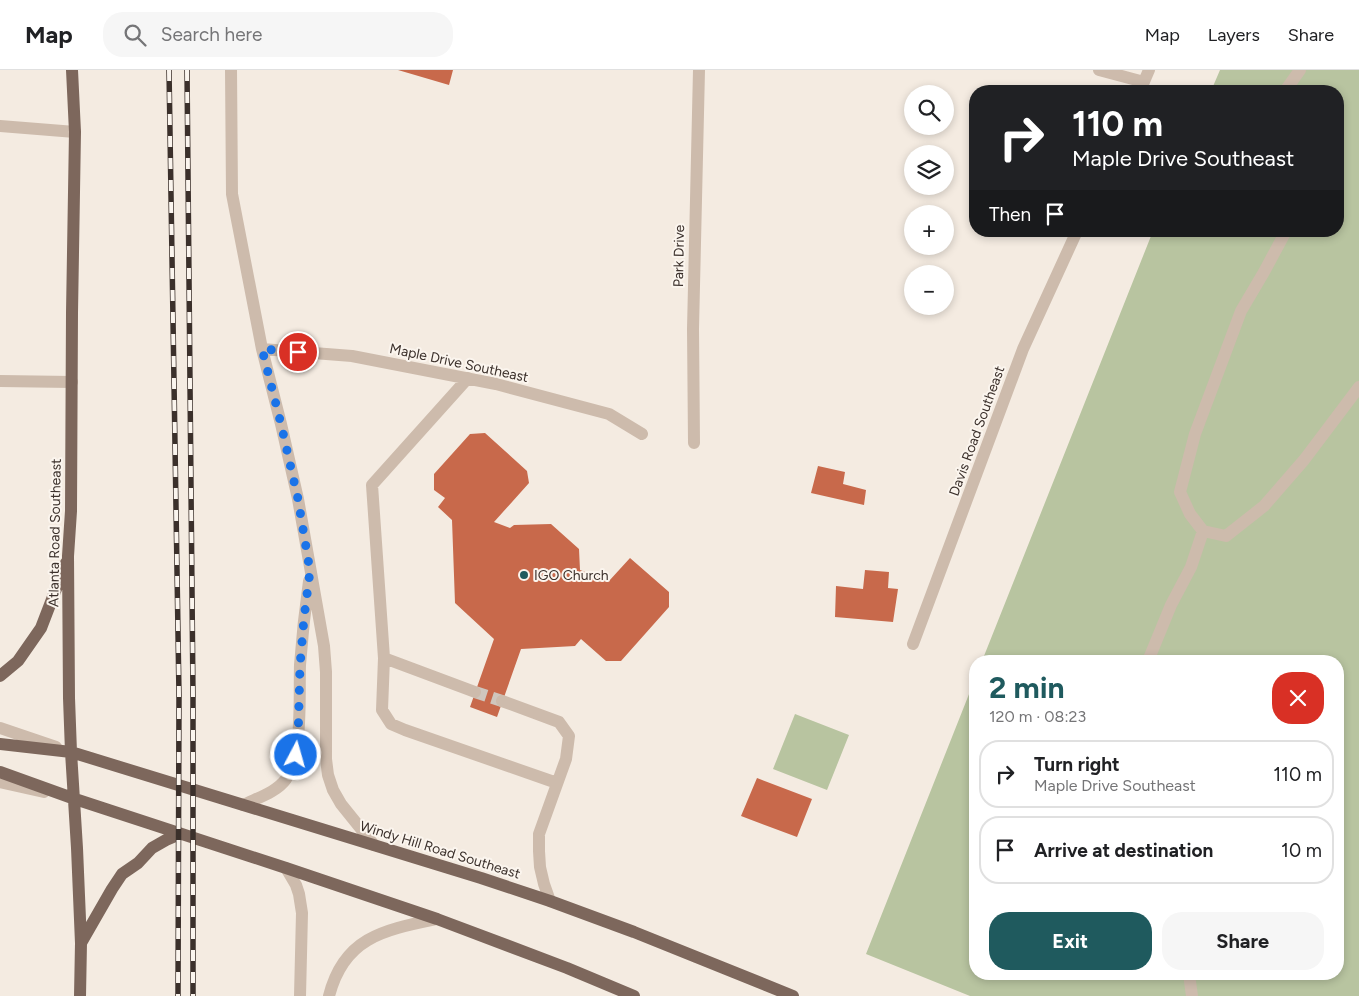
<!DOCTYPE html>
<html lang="en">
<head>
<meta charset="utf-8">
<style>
  :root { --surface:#fff; --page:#f6f6f6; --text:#202124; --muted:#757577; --line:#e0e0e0; --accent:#1f5a5e }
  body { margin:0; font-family:Figtree,sans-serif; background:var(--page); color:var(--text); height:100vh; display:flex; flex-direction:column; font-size:19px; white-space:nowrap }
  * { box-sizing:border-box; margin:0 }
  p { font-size:16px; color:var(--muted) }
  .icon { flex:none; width:28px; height:28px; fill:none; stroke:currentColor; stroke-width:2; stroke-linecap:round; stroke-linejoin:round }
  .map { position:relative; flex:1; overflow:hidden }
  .sheet { position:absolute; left:969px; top:585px; width:375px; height:325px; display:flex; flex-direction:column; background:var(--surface); border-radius:20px; box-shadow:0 2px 8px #0003 }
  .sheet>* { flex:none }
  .top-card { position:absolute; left:969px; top:15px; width:375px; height:152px; border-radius:20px; box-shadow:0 2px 8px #0003; background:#202124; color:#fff; overflow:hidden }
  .controls { position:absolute; left:904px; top:15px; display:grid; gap:10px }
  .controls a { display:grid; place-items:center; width:50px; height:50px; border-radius:50%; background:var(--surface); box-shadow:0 2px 8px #0003; font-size:25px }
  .pin { position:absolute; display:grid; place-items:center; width:42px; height:42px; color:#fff; margin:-21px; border:2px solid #fff; border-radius:50%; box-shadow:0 1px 5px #0007 }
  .me { position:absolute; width:55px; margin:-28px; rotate:6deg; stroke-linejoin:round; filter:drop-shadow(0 0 4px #0008) }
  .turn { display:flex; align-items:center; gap:18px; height:105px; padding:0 20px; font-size:22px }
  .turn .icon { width:65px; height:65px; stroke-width:2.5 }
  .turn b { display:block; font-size:35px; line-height:42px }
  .then { display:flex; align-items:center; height:48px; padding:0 20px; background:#0003; gap:10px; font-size:19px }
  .round { display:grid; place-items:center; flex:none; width:52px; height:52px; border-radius:20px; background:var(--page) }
  .headline { display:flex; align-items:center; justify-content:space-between; height:85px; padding:0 20px }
  h1 { font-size:30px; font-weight:700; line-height:38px; color:var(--accent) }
  .button { display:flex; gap:10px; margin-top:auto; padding:10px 20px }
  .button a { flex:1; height:58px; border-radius:20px; background:var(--accent); color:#fff; font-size:20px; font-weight:700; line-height:58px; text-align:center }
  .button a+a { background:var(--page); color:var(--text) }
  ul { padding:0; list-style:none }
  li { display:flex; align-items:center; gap:15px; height:68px; margin:0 10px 8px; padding:0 10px; border:2px solid var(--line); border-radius:20px }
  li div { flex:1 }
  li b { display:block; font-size:19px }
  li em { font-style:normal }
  header { display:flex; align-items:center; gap:30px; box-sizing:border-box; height:70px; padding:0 25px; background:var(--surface); border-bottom:1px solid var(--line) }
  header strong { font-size:24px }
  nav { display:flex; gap:28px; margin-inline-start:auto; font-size:18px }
  .search { width:350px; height:45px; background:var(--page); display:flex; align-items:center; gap:12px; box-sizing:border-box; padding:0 18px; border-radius:20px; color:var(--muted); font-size:19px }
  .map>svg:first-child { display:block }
  .green { fill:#b8c4a0 }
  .building { fill:#c8694b }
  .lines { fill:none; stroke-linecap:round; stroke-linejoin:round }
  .minor-tunnel { stroke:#cfc6bd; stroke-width:12; stroke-dasharray:12 6; stroke-linecap:butt }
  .minor { stroke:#cdbbac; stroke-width:12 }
  .major { stroke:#7d675c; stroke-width:12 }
  .rail-casing { stroke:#3b302b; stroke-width:5.5 }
  .rail { stroke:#fbf5ee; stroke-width:4; stroke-dasharray:11; stroke-linecap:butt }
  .route { stroke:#1a73e8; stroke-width:9; stroke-dasharray:0 16.2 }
  .poi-dot { fill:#1f5a5e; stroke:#fbf5ee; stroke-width:2 }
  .labels { text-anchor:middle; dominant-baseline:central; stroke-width:4; stroke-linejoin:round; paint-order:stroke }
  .street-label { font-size:14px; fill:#3b302b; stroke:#fbf5ee }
  .poi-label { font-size:14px; fill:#3b302b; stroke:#fbf5ee; text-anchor:start }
</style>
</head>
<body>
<header>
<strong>Map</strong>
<div class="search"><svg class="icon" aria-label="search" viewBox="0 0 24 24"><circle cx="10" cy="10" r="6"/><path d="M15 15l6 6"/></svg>Search here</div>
<nav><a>Map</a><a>Layers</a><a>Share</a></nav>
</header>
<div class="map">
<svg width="1359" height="926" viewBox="0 0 1359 926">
  <rect width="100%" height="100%" fill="#f4ebe1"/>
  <path class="green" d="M1220,0H1359V926H970L866,884L975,609V904H1338V591H982L1153,161H1338V21H1211Z
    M795,644L849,665L827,720L773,699Z"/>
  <path class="building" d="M398,0H453L449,15Z
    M485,363L527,401L529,413L494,452L510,458L514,455L551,454L579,479L580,500L609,511L630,488L669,522V537L621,591H606L581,569L575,576L521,579L497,647L470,637L494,569L455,533L452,450L438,437L445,428L434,420V404L470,364Z
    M818,396L845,402L843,414L866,420L864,435L811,423Z
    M865,500L889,502L888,518L898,519L893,552L835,547L836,516L863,519Z
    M757,708L812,729L797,767L741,746Z"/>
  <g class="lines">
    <path class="minor-tunnel" d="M475,622L502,631"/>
    <path class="minor" d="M231,0L232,124L262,279L281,354L298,429L324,576L326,602V689L328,705L333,720L341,734L374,775
      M1099,0L1144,12
      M1140,21L1149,0
      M1285,21L1300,0
      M0,56L75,62
      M1286,161L1264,202L1241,241L1195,364L1180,422L1190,444L1203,461L1226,466L1264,436L1304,390L1359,317
      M262,279L352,286L496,314L609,344L642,364
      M468,308L372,415L384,588L382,640L391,654L405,660L557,713
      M0,311L72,312
      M694,373L693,259L699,0
      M913,574L1023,279L1077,161
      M384,588L475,622
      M1148,591L1171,535L1191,497L1203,461
      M502,631L559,652L569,666L566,689L539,764V781L540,797L544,814L550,831
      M0,658L56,677
      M0,712L44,722
      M243,735C257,728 277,722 286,709C303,683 299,627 300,595C302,567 305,539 309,511
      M286,798L296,815L299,824L302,843L300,926
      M1189,904L1192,926
      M329,926C344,867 384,860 437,849"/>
    <path class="major" d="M72,0L75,62L72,243L71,441L68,486L69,628L71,682L77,778L81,873L80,926
      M0,606L18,591L41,558L66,493
      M0,674L71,682L481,808L550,831L634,862L793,926
      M0,702L75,729L286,798L437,849L567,898L634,926
      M81,873L112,819L122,804L138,793L152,778L166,770L180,764"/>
    <g class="rail-casing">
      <path id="rail" d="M169,0L179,625L178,926
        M187,0L193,626V926"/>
    </g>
    <use href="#rail" class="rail"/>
  </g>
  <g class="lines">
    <path class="route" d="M296,685L298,670L300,596L304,548L310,501L298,429L281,354L262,279L298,282"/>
  </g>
  <circle class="poi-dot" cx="524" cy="505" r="5"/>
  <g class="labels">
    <g class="street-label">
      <text transform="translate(679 186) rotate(-89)">Park Drive</text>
      <text transform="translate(459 293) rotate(12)">Maple Drive Southeast</text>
      <text transform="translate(977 361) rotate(-70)">Davis Road Southeast</text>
      <text transform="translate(55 463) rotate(-89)">Atlanta Road Southeast</text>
      <text transform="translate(440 780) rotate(17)">Windy Hill Road Southeast</text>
    </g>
    <g class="poi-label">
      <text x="534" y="505">IGO Church</text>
    </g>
  </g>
</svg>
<div class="controls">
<a><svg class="icon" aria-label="search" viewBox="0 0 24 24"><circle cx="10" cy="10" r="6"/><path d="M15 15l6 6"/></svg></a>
<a><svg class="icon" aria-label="layers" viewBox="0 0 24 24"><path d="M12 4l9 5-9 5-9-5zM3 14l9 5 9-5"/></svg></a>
<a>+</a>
<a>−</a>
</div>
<div class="pin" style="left:298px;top:282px;background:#d93025"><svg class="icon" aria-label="arrive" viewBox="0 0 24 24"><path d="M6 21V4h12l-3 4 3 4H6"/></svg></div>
<svg class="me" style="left:296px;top:685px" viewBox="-20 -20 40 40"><circle r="17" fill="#1a73e8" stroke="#fff" stroke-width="3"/><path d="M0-11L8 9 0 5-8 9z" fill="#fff"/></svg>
<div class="top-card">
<div class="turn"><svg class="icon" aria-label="right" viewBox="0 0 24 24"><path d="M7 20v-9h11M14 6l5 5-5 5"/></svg><div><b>110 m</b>Maple Drive Southeast</div></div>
<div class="then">Then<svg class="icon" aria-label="arrive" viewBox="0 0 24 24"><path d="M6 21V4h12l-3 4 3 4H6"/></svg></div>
</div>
<section class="sheet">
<div class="headline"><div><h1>2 min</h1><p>120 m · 08:23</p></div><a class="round" style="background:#d93025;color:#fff"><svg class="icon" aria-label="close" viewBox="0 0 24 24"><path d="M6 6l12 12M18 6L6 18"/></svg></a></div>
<ul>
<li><svg class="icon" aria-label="right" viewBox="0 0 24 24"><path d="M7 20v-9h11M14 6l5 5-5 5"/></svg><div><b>Turn right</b><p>Maple Drive Southeast</p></div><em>110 m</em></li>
<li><svg class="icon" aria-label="arrive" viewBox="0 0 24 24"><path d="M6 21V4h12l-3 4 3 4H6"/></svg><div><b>Arrive at destination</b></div><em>10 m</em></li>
</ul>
<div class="button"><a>Exit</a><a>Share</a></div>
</section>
</div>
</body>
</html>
